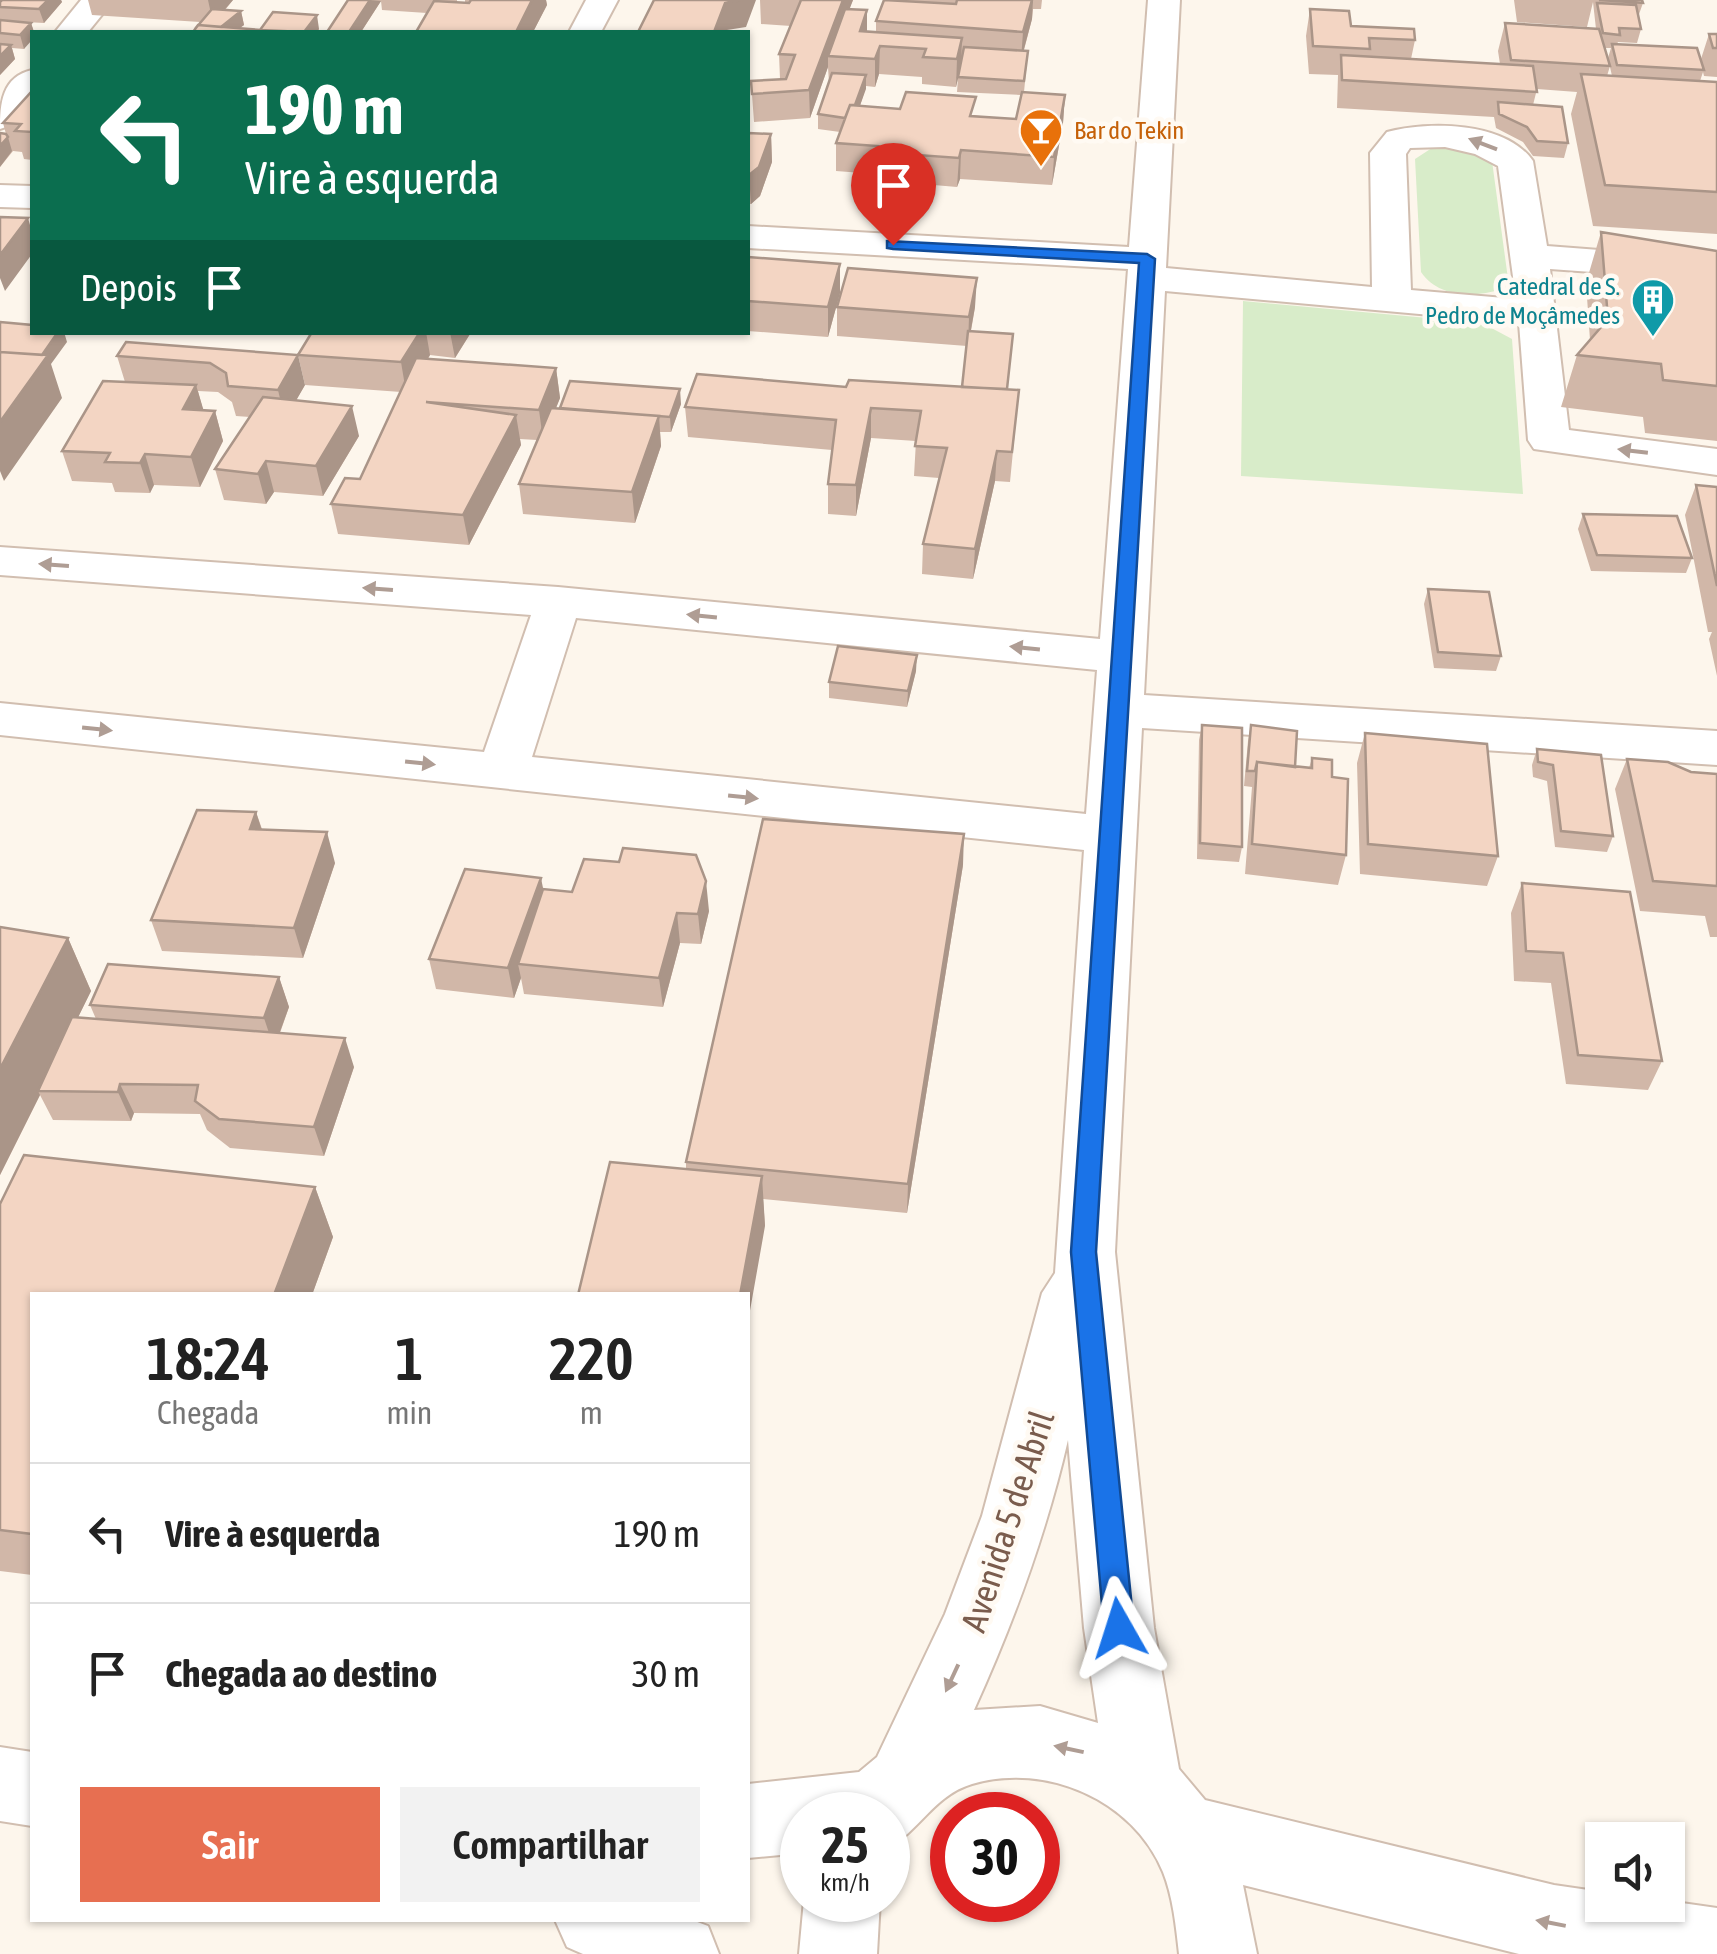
<!DOCTYPE html>
<html lang="pt">
<head>
<meta charset="utf-8">
<style>
  :root { --surface:#fff; --page:#f2f2f2; --text:#222; --muted:#767676; --line:#e0e0e0; --accent:#e76f51 }
  body { margin:0; font-family:"Asap Condensed",sans-serif; background:var(--page); color:var(--text); height:100vh; display:flex; flex-direction:column; font-size:38px; white-space:nowrap }
  * { box-sizing:border-box; margin:0 }
  p { font-size:32px; color:var(--muted) }
  .icon { flex:none; width:55px; height:55px; fill:none; stroke:currentColor; stroke-width:2; stroke-linecap:round; stroke-linejoin:round }
  .map { position:relative; flex:1; overflow:hidden }
  .details { position:absolute; left:30px; top:1292px; width:720px; height:630px; display:flex; flex-direction:column; background:var(--surface); border-radius:0px; box-shadow:0 2px 8px #0004 }
  .details>* { flex:none }
  .hud { position:absolute; left:30px; top:30px; width:720px; height:305px; border-radius:0px; box-shadow:0 2px 8px #0004; background:#0b6e4f; color:#fff; overflow:hidden }
  .buttons { position:absolute; left:1585px; top:1822px; display:grid; gap:20px }
  .buttons a { display:grid; place-items:center; width:100px; height:100px; border-radius:0px; background:var(--surface); box-shadow:0 2px 8px #0004; font-size:50px }
  .speed { position:absolute; left:780px; top:1792px; display:flex; gap:20px; font-size:50px; font-weight:700; text-align:center }
  .speed>* { display:grid; place-content:center; width:130px; height:130px; border-radius:50%; background:var(--surface); box-shadow:0 2px 8px #0004; line-height:1 }
  .speed small { font-size:25px; font-weight:400 }
  .speed .limit { border:15px solid #d22; background:#fff; color:#111 }
  .pin { position:absolute; display:grid; place-items:center; width:85px; height:85px; color:#fff; margin:-102px -42px; border-radius:50% 50% 50% 0; rotate:-45deg; box-shadow:0 0 10px #0007 }
  .pin .icon { rotate:45deg }
  .me { position:absolute; width:110px; margin:-55px; rotate:354deg; stroke-linejoin:round; filter:drop-shadow(0 0 8px #0008) }
  .turn { display:flex; align-items:center; gap:35px; height:210px; padding:0 50px; font-size:45px }
  .turn .icon { width:130px; height:130px; stroke-width:2.5 }
  .turn b { display:block; font-size:70px; line-height:85px }
  .then { display:flex; align-items:center; height:95px; padding:0 50px; background:#0003; gap:20px; font-size:38px }
  .eta { display:flex; justify-content:space-evenly; align-items:center; height:170px; text-align:center }
  .eta b { font-size:60px; font-weight:600; line-height:70px }
  .button { display:flex; gap:20px; margin-top:auto; padding:20px 50px }
  .button a { flex:1; height:115px; border-radius:0px; background:var(--accent); color:#fff; font-size:40px; font-weight:600; line-height:115px; text-align:center }
  .button a+a { background:var(--page); color:var(--text) }
  ul { padding:0; list-style:none }
  li { display:flex; align-items:center; gap:30px; height:140px; padding:0 50px; border-top:2px solid var(--line) }
  li div { flex:1 }
  li b { display:block; font-size:38px }
  li em { font-style:normal }
  .map>svg:first-child { display:block }
  .green { fill:#d8ecc9 }
  .lines { fill:none; stroke-linecap:round; stroke-linejoin:round }
  .minor-casing { stroke:#d1beb0; stroke-width:4 }
  .minor { fill:#fff; fill-rule:evenodd }
  .wall { fill:#d1b7a8; fill-rule:evenodd }
  .shaded-wall { fill:#aa9588 }
  .building { fill:#f3d5c3; stroke:#aa9588; stroke-width:2.5 }
  .oneway { fill:#af9d94 }
  .route { fill:#1a73e8; stroke:#114b97; stroke-width:2.5 }
  .labels { text-anchor:middle; dominant-baseline:central; stroke-width:9; stroke-linejoin:round; paint-order:stroke }
  .far-food-label { font-size:25px; fill:#c56008; stroke:#fffaf3; text-anchor:start }
  .far-culture-label { font-size:25px; fill:#0d838f; stroke:#fffaf3; text-anchor:end }
  .near-street-label { font-size:35px; fill:#7a5c4d; stroke:#fffaf3 }
</style>
</head>
<body>
<div class="map">
<svg width="1717" height="1954" viewBox="0 0 1717 1954">
  <rect width="100%" height="100%" fill="#fdf6ec"/>
  <path class="green" d="M1435,146L1467,148L1492,161L1508,279L1502,289C1474,298 1439,298 1421,272L1415,159Z
    M1243,301L1482,323L1512,339L1523,494L1241,476Z"/>
  <g class="lines">
    <g class="minor-casing">
      <path id="minor" d="M81,0H114L88,32H55Z
        M586,0H618L601,32H569Z
        M1148,0H1180L1166,268L1372,287L1370,153L1387,132C1428,121 1505,121 1533,161L1547,246L1717,259V281L1550,269L1569,430L1717,449V475L1534,449L1528,440L1519,323L1165,291L1144,695L1717,731V765L1142,728L1115,1252L1154,1628L1179,1769L1205,1800L1554,1885L1602,1892V1905H1668V1901L1717,1908V1954H1519L1243,1885L1257,1954H1179C1176,1927 1173,1897 1163,1872C1133,1799 1045,1762 972,1784C934,1795 916,1835 888,1847V1815H802V1853L748,1858V1784L859,1772L877,1757L945,1614L982,1516L1042,1293L1055,1273L1084,850L0,735V703L484,752L531,615L0,575V547L558,587L1100,639L1128,269L748,248V226L1129,247ZM1445,147L1475,154L1498,166L1516,299L1411,290L1406,154L1410,148ZM576,618L1097,670L1086,814L532,757ZM1068,1440L1084,1628L1098,1723L1040,1706L974,1710C1014,1622 1046,1534 1068,1440Z
        M32,70C34,95 29,122 0,129C0,103 2,77 32,70Z
        M0,185L32,186V208L0,207Z
        M0,1747L32,1752V1826L0,1821Z
        M804,1900H880L877,1954H799Z
        M555,1920H692L708,1926L719,1954H583L567,1947Z"/>
    </g>
    <use href="#minor" class="minor"/>
  </g>
  <path class="wall" d="M2,0H61L62,2L44,23L7,21L31,23L34,32H32L24,49L12,48L15,59L0,75V2Z
    M88,0H233L225,10L241,11L244,25L240,28L260,30L319,29L317,32H193L200,22L92,15Z
    M348,0H457V2L465,3V0H546L547,5L533,32H416L427,13L382,10L381,1L361,32H327Z
    M760,0H853L849,9L867,10V32H876V21L884,0H1042L1041,9H1033L1032,19L1024,50L1028,51L1024,92L1065,95L1063,123L1052,185L960,179L957,187L875,180V174L836,171V143L840,132L818,129V114L829,83L828,67L810,118L754,122L751,81L780,79L779,54L791,26L761,24ZM879,74L922,77V84L956,87L958,78L957,92L1021,95L1016,119L860,106L866,86L875,87Z
    M1514,0H1642L1643,3L1638,17L1641,29L1637,43L1618,42L1617,44L1701,59L1709,34H1717V77L1704,76L1703,72L1700,81L1717,82V234L1593,226L1571,114L1577,92L1537,89L1533,105L1568,143L1564,158L1533,156L1523,142L1496,128L1494,117L1337,108L1338,75L1309,74L1306,36L1310,9L1351,26L1415,40L1411,59L1500,64L1498,51L1505,23L1596,29L1593,2L1587,27L1517,22ZM1605,48H1611L1608,58L1612,76H1607L1610,66Z
    M32,91V160L24,159L22,152L13,151L0,167L6,134L3,123Z
    M748,133L771,134L772,162L760,196L751,204H748Z
    M1601,232L1717,251V441L1645,433L1643,417L1561,407L1577,355L1590,340L1586,283Z
    M748,257L840,264V293L828,337L748,331Z
    M837,307H975L971,331L1008,389L1016,420L1010,482L995,481L973,579L922,574L923,544L939,478L914,476L916,441L871,438L856,516L828,514V484L832,450L688,437L685,407L846,387H962L967,346L837,336Z
    M312,332H469L470,334L455,358L430,355L428,359L556,368L560,398L556,408L681,404L671,432H660L661,446L635,523L523,514L519,484L537,440L520,439L521,445L469,545L338,534L331,504L360,479L401,392L305,385L298,355Z
    M126,342L305,385L296,400L359,436L323,496L274,492L266,504L224,500L215,469L250,417L236,416L232,402L218,392L198,391L203,410L215,411L223,441L200,487L154,485L150,493L115,492L112,483L72,481L62,451L125,382L117,356Z
    M1696,485L1717,487V676L1709,639L1712,632H1708L1685,515Z
    M1583,514L1692,558L1686,573L1591,571L1578,529Z
    M1428,589L1501,656L1496,671L1434,668L1424,604Z
    M916,671L907,707L829,698V682Z
    M1202,725L1242,847L1239,862L1197,859L1199,740Z
    M1251,725L1295,767L1309,768L1312,758L1332,777L1346,855L1338,885L1245,874L1252,787L1244,786L1248,741Z
    M1365,733L1498,856L1487,886L1360,874L1357,763Z
    M1537,749L1601,755L1613,836L1607,852L1555,847L1547,781L1533,777L1532,765Z
    M1627,759L1691,772L1717,774V937H1710L1705,916L1640,911L1615,789Z
    M256,812L262,829L335,863L303,958L162,951L151,920Z
    M963,865L907,1213L763,1199L765,1226L686,1169V1162Z
    M1522,883L1662,1061L1648,1090L1566,1084L1551,983L1514,981L1511,913Z
    M543,889L709,911L701,944L680,943L663,1007L524,994L521,978L514,998L436,989L429,959Z
    M0,927L68,938L91,991L78,1017L96,1019L90,1005L279,977L289,1007L280,1033L354,1067L324,1156L230,1148L207,1130L200,1114L134,1113L131,1121L53,1120L40,1095L0,1175Z
    M315,1187L333,1237L312,1295H32V1575L0,1571V1204Z"/>
  <path class="shaded-wall" d="M48,0H61L62,2L44,23L39,9Z
    M208,0H233L213,23Z
    M370,0L381,1L361,32H349Z
    M532,0H546L547,5L533,32H516Z
    M742,0H756L746,27L727,30L726,32H714L725,3Z
    M843,0H853L832,56H828V67L810,118L809,90Z
    M1032,0H1033L1032,19L1021,60L1023,32Z
    M867,10V38L860,59V31Z
    M241,11L244,25L234,32L216,30Z
    M317,15L319,29L317,32H304Z
    M31,23L34,32H32V40L24,49L20,35Z
    M962,38L961,66L956,87L957,59Z
    M11,45L15,59L0,75V56Z
    M880,46L879,74L875,87V59Z
    M866,75V89L850,133V118Z
    M1065,95L1063,123L1052,185L1054,157Z
    M771,134L772,162L760,196L751,204L749,175Z
    M8,137L12,151L0,167V146Z
    M961,150L960,179L957,187L959,158Z
    M28,218L32,232V254L5,291L0,278V255Z
    M840,264V293L828,337V307Z
    M977,278L975,307L968,346L969,317Z
    M58,332H64L67,342L51,364L62,398L4,481L0,471V422L34,366Z
    M420,332H426L430,355L406,392L401,362Z
    M450,332H469L470,334L455,358Z
    M298,355L305,385L285,420L278,390Z
    M556,368L560,398L543,440L539,410Z
    M196,385L205,415L183,409Z
    M680,389L681,404L671,432L670,417Z
    M352,406L359,436L323,496L316,466Z
    M871,408V438L856,516V485Z
    M215,411L223,441L200,487L191,457Z
    M516,415L521,445L469,545L463,515Z
    M659,416L661,446L635,523L632,492Z
    M997,451L995,481L973,579L975,549Z
    M145,454L154,485L150,493L140,463Z
    M266,461L274,492L266,504L258,474Z
    M917,655L916,671L907,707L908,691Z
    M256,812L266,843L250,829Z
    M327,832L335,863L303,958L294,928Z
    M964,834L963,865L907,1213L908,1184Z
    M541,878L547,908L518,964L521,978L514,998L508,968Z
    M706,881L709,911L701,944L698,914Z
    M677,913L680,943L663,1007L659,978Z
    M68,938L91,991L42,1091H38L40,1095L0,1175V1069Z
    M279,977L289,1007L274,1048L264,1018Z
    M345,1038L354,1067L324,1156L314,1127Z
    M120,1084L134,1113L131,1121L118,1092Z
    M762,1176L765,1226L748,1322V1295H740Z
    M315,1187L333,1237L312,1295H274Z"/>
  <path class="building" d="M2,0H48L39,9L0,7V2Z
    M348,0H370L349,32H327Z
    M471,0H532L516,32H416L434,1L469,3Z
    M654,0H742L725,3L714,32H638Z
    M801,0H843L809,90L752,94L751,81L786,79L795,55L779,54Z
    M884,0L956,4L957,0H1032L1023,32L876,21Z
    M1599,0H1642L1643,3Z
    M1597,3L1636,5L1641,29L1619,28L1620,35L1603,33Z
    M212,9L241,11L221,27L198,25L195,29Z
    M845,9L867,10L860,31L962,38L957,59L923,57L926,49L880,46L875,59L828,56Z
    M1310,9L1349,11L1351,26L1414,29L1415,40L1369,38L1370,49L1313,46Z
    M273,12L317,15L304,32L260,30Z
    M0,20L31,23L20,35L0,33Z
    M1505,23L1599,29L1610,66L1511,60Z
    M198,25L287,32H193Z
    M1709,34H1717V48H1713Z
    M0,44L11,45L0,56Z
    M1612,44L1697,48L1704,70L1617,65Z
    M964,47L1028,51L1024,81L958,77Z
    M1341,55L1533,66L1537,92L1342,80Z
    M832,73L866,75L855,105H850L845,118L818,114Z
    M1581,74L1717,82V192L1605,185Z
    M32,91V132L15,131L21,124L3,123Z
    M906,92L976,97L970,116L1016,119L1022,92L1065,95L1054,157L961,150L959,158L875,152L878,146L836,143L850,105L900,109Z
    M1498,102L1562,107L1568,143L1537,141L1527,127L1499,114Z
    M0,133L6,134L8,137L0,146Z
    M748,133L771,134L759,167L749,175H748Z
    M0,217L28,218L0,255Z
    M1601,232L1717,251V386L1663,380L1661,364L1577,355L1608,319Z
    M748,257L840,264L828,307L748,301Z
    M848,268L977,278L969,317L837,307Z
    M0,322L32,325V332H58L42,355L0,352Z
    M968,331L1013,334L1007,389L962,387Z
    M312,332H420L401,362L298,355Z
    M126,342L298,355L278,390L228,386L226,373L210,363L117,356Z
    M0,352L48,355L0,422Z
    M416,358L556,368L539,410L426,402L516,415L463,515L331,504L345,478L360,479Z
    M697,374L846,387L849,380L1019,390L1012,452L997,451L975,549L923,544L947,448L915,446L921,411L871,408L856,485L828,484L836,420L685,407Z
    M103,381L196,385L183,409L215,411L191,457L145,454L140,463L105,462L110,453L62,451Z
    M570,381L680,389L670,417L560,408Z
    M263,397L352,406L316,466L266,461L258,474L215,469Z
    M551,408L659,416L632,492L519,484Z
    M1696,485L1717,487V586Z
    M1583,514L1677,516L1692,558L1597,555Z
    M1428,589L1489,592L1501,656L1438,652Z
    M838,646L917,655L908,691L829,682Z
    M1202,725L1242,728V847L1200,843Z
    M1251,725L1297,731L1295,767L1257,762L1255,771H1247Z
    M1365,733L1487,744L1498,856L1368,844Z
    M1537,749L1601,755L1613,836L1561,831L1553,765L1538,762Z
    M1312,758L1332,760V777L1348,779L1346,855L1252,844L1257,762L1312,768Z
    M1627,759L1668,762L1691,772L1717,774V886L1653,881Z
    M197,810L256,812L250,829L327,832L294,928L151,920Z
    M763,819L964,834L908,1184L686,1162Z
    M623,848L696,855L706,881L698,914L677,913L659,978L518,964L543,889L572,892L584,859L619,862Z
    M465,869L541,878L508,968L429,959Z
    M1522,883L1630,892L1662,1061L1578,1055L1563,953L1526,951Z
    M0,927L68,938L0,1069Z
    M108,964L279,977L264,1018L90,1005Z
    M72,1017L345,1038L314,1127L219,1119L195,1101L198,1085L120,1084L118,1092L38,1091Z
    M24,1155L315,1187L274,1295H32V1534L0,1530V1204Z
    M610,1162L762,1176L740,1295H578Z"/>
  <defs><path id="oneway-solid" d="M-6-.8H1V-3.2L6.5 0L1 3.2V.8H-6Z" transform="scale(2.5)"/></defs>
  <g class="oneway">
    <use href="#oneway-solid" transform="translate(1483 144) rotate(-159)"/>
    <use href="#oneway-solid" transform="translate(1633 451) rotate(-173)"/>
    <use href="#oneway-solid" transform="translate(54 565) rotate(-176)"/>
    <use href="#oneway-solid" transform="translate(378 589) rotate(-176)"/>
    <use href="#oneway-solid" transform="translate(702 616) rotate(-174)"/>
    <use href="#oneway-solid" transform="translate(1025 648) rotate(-174)"/>
    <use href="#oneway-solid" transform="translate(97 729) rotate(6)"/>
    <use href="#oneway-solid" transform="translate(420 763) rotate(6)"/>
    <use href="#oneway-solid" transform="translate(743 797) rotate(6)"/>
    <use href="#oneway-solid" transform="translate(952 1678) rotate(115)"/>
    <use href="#oneway-solid" transform="translate(1069 1749) rotate(-168)"/>
    <use href="#oneway-solid" transform="translate(1551 1923) rotate(-169)"/>
  </g>
  <path class="route" d="M887,241L1147,254L1155,259L1096,1252L1134,1628L1129,1638L1119,1642L1109,1638L1104,1628L1071,1252L1139,263L893,249L887,248Z"/>
  <defs>
    <g id="bar-pin" transform="scale(2.25)"><path d="M0 17L-7.5 6A9.5 9.5 0 1 1 7.5 6Z" fill="#e8710a" stroke="#fffaf3"/><path d="M-6-5H6L.8 .8V4.5H3.5V6h-7V4.5H-.8V.8Z" fill="#fff"/></g>
    <g id="building-pin" transform="scale(2.25)"><path d="M0 17L-7.5 6A9.5 9.5 0 1 1 7.5 6Z" fill="#0f9aa8" stroke="#fffaf3"/><path d="M-4-6H4V6H1V3H-1V6H-4ZM-2.5-4.3h1.7v1.8h-1.7ZM.8-4.3h1.7v1.8H.8ZM-2.5-1h1.7V.8h-1.7ZM.8-1h1.7V.8H.8Z" fill="#fff"/></g>
  </defs>
  <g fill-rule="evenodd">
    <use href="#bar-pin" x="1041" y="130"/>
    <use href="#building-pin" x="1653" y="300"/>
  </g>
  <g class="labels">
    <g class="far-food-label">
      <text x="1074" y="130">Bar do Tekin</text>
    </g>
    <g class="far-culture-label">
      <text x="1620" y="286">Catedral de S.<tspan x="1620" dy="29">Pedro de Moçâmedes</tspan></text>
    </g>
    <g class="near-street-label">
      <text transform="translate(1007 1521) rotate(-72)">Avenida 5 de Abril</text>
    </g>
  </g>
</svg>
<div class="buttons">
<a><svg class="icon" aria-label="sound" viewBox="0 0 24 24"><path d="M4 9h4l5-4v14l-5-4H4zM17 9q2 3 0 6"/></svg></a>
</div>
<div class="speed"><div>25<small>km/h</small></div><div class="limit">30</div></div>
<div class="pin" style="left:893px;top:245px;background:#d93025"><svg class="icon" aria-label="arrive" viewBox="0 0 24 24"><path d="M6 21V4h12l-3 4 3 4H6"/></svg></div>
<svg class="me" style="left:1119px;top:1628px" viewBox="-20 -20 40 40"><path d="M0-17L14 15 0 8-14 15z" fill="#1a73e8" stroke="#fff" stroke-width="4"/></svg>
<div class="hud">
<div class="turn"><svg class="icon" aria-label="left" viewBox="0 0 24 24"><path d="M17 20v-9H6M10 6l-5 5 5 5"/></svg><div><b>190 m</b>Vire à esquerda</div></div>
<div class="then">Depois<svg class="icon" aria-label="arrive" viewBox="0 0 24 24"><path d="M6 21V4h12l-3 4 3 4H6"/></svg></div>
</div>
<section class="details">
<div class="eta">
<div><b>18:24</b><p>Chegada</p></div>
<div><b>1</b><p>min</p></div>
<div><b>220</b><p>m</p></div>
</div>
<ul>
<li><svg class="icon" aria-label="left" viewBox="0 0 24 24"><path d="M17 20v-9H6M10 6l-5 5 5 5"/></svg><div><b>Vire à esquerda</b></div><em>190 m</em></li>
<li><svg class="icon" aria-label="arrive" viewBox="0 0 24 24"><path d="M6 21V4h12l-3 4 3 4H6"/></svg><div><b>Chegada ao destino</b></div><em>30 m</em></li>
</ul>
<div class="button"><a>Sair</a><a>Compartilhar</a></div>
</section>
</div>
</body>
</html>
